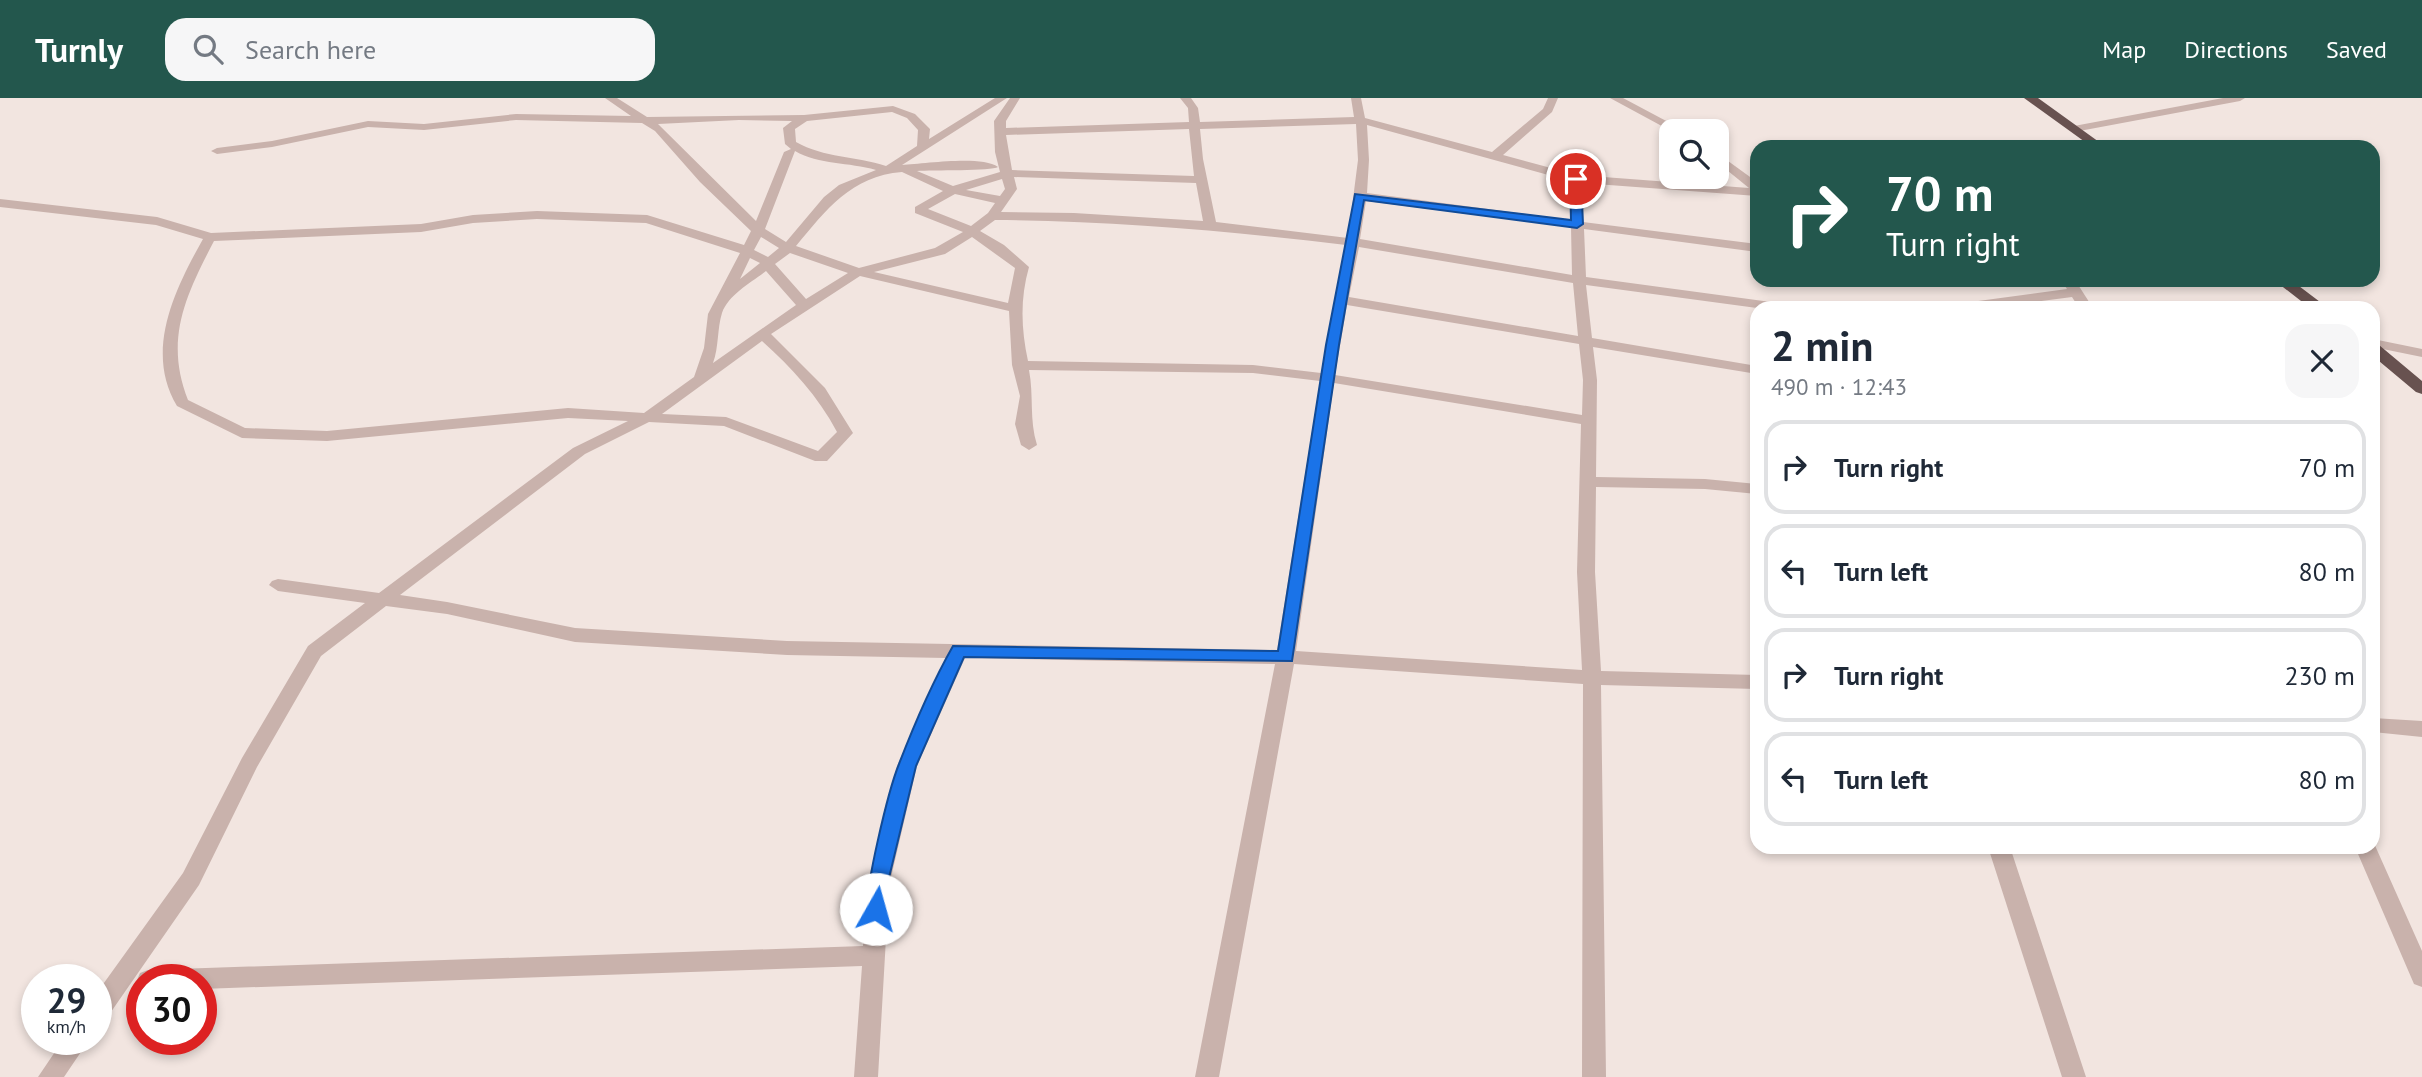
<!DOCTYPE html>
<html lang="en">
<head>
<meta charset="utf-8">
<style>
  :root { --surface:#fff; --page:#f6f6f7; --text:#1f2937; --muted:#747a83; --line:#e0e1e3; --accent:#23574d }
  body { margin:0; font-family:"PT Sans",sans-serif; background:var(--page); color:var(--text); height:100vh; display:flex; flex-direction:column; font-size:26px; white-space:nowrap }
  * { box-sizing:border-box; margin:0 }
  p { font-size:23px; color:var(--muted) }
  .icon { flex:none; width:38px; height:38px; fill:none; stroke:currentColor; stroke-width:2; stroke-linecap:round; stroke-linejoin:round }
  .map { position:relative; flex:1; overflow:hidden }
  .sheet { position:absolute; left:1750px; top:203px; width:630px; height:553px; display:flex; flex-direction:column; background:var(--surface); border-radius:21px; box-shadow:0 4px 10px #0003 }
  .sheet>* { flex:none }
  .top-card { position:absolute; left:1750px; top:42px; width:630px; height:147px; border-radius:21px; box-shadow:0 4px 10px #0003; background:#23574d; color:#fff; overflow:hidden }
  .tools { position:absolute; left:1659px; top:21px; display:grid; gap:14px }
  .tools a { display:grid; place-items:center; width:70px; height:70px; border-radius:14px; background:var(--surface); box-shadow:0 4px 10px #0003; font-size:35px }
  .speed { position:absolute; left:21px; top:866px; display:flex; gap:14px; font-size:35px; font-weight:700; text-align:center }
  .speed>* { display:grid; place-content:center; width:91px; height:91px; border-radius:50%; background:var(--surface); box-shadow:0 4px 10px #0003; line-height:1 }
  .speed small { font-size:18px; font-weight:400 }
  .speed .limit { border:10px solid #d22; background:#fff; color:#111 }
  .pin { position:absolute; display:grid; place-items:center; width:60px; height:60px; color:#fff; margin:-30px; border:4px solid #fff; border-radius:50%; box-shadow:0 2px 7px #0007 }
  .me { position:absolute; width:77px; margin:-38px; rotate:7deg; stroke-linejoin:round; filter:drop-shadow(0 0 5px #0008) }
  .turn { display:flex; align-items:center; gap:24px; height:147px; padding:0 21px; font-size:32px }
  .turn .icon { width:91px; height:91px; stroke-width:2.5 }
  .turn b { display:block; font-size:49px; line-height:60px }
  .round { display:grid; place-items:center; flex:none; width:74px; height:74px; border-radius:21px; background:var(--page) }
  .headline { display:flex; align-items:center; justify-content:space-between; height:119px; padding:0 21px }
  h1 { font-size:42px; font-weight:600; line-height:52px }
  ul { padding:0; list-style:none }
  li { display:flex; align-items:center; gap:21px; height:94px; margin:0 14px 10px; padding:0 7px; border:4px solid var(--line); border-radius:21px }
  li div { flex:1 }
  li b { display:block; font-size:26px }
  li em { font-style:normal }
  header { display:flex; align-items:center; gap:42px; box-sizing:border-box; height:98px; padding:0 35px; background:var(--accent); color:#fff }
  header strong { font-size:33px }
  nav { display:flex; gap:38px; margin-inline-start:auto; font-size:24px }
  .search { width:490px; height:63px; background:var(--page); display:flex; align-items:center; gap:18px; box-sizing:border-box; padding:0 24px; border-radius:21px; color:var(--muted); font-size:26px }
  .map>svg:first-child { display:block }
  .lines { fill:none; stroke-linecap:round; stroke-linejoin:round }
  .minor { fill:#c9b2ac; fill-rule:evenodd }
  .tertiary { fill:#c9b2ac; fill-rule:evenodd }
  .trunk { fill:#685250; fill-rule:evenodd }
  .route { fill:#1a73e8; stroke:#114b97; stroke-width:2 }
</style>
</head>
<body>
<header>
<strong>Turnly</strong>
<div class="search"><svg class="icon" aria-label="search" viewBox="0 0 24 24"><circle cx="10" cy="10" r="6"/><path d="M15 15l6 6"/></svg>Search here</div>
<nav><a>Map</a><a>Directions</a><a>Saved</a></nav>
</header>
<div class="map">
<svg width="2422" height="979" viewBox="0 0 2422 979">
  <rect width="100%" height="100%" fill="#f2e5e0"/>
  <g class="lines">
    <path class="minor" d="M605,0H617L647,19L804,17L893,8L915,16L930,31L929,41L995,0H1007L902,67C924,66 981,57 998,69C992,73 931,72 917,73L953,88L1000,74L995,54L994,23L1010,0H1020L1006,23V30L1189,24L1188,10L1180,0H1191L1198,10L1200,24L1354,19L1351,0H1361L1365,20L1492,54L1543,11L1548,0H1558L1552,14L1503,57L1577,77L1749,90L1717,64V55L1757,84V98L1582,85L1583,124L1757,146V154L1584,131L1586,179L1785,206L1792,210H1757L1586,187L1592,240L1757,268V276L1593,249L1597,282L1596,379L1705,381L1757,386V396L1705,391L1596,389L1595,474L1601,573L1757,577V591L1601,587L1606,979H1582L1583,586L1294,566L1219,979H1195L1275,566L965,560L917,668L889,788L878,979H854L862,868L201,891V882H142L140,889L137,882L140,875L148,872L863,848L867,788L897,668L946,560L787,557L575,544L447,516L386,508L321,558L257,669L199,787L104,924L96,927V896L183,775L242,660L308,548L365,505L278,493L269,487L272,483L278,481L379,495L573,350L628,323L568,320L327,343L242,340L177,308C144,253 175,191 203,141L156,127L0,109V101L157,119L211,135L421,126L473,117L537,113L647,117L744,147L751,133L700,84L655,33L642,25L516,22L424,32L368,29L272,49L217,56L211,53L217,50L272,43L368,23L424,26L516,16L631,18ZM892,14L907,20L918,32L917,48L886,68C856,58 824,60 796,44L795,31L807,23ZM739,22L792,23L783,30L785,46L791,51L784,54L756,123L658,26ZM1356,26L1358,62L1348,140L1216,124L1203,61L1200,31ZM1367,27L1570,83L1571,122L1367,95L1369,62ZM1189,31L1194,78L1012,72L1006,37ZM795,53C819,67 849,64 876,72L839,87L824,99L786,144L765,131ZM902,74L943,93L915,109V115L963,134L935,150L859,170L796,148C826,112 851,78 902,74ZM1014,79L1196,85L1203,123L1074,115L1001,114L1017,91ZM1002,81L1005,91L1000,98L966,92ZM955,96L995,105L988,115L971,128L928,111ZM1366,103L1571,129L1572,177L1360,141ZM537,121L646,125L740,155L708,216L704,250L694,279L644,315L568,310L327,333L245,330L188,302C164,241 186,197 214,143L421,134L473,125ZM995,122C1113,123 1229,133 1346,147L1321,275L1253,267L1028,263C1021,230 1020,201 1029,169L1004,147L980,133ZM761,139L779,150L768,159L754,152ZM972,139L1015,170L1008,205L874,174L945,156ZM1359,149L1573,185L1578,238L1349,199ZM790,155L848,175L806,201L775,166ZM750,160L760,165L740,181ZM766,173L796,207L713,265C719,249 717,231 722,215C729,196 751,185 766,173ZM860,178L1009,213L1012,267L1020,298L1015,326L1021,347L1029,352L1037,347C1029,321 1034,298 1029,272L1253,275L1320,283L1277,552L787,543L575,530L447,504L400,497L585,356L649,324L724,328L815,363H827L853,335L825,290L771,236ZM1347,207L1579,246L1583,282L1582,317L1335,277ZM762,243C792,270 818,298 837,334L818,353L726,319L662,316ZM1334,285L1581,326L1577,474L1582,572L1296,553Z
      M1610,0H1623L1685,33H1671Z
      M2061,182H2075L2093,210H2079L2072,199L1987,210H1949L1956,206L2067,191Z
      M2239,182H2289L2292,185C2282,192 2249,189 2239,182Z
      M2373,241L2422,251V259L2373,249Z
      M2373,620L2422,623V639L2373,634Z
      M2373,743L2422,853V889L2414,886L2355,749H2373Z
      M1988,749H2010L2086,979H2062Z
      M63,942H89L64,979H38Z"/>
    <path class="tertiary" d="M2223,0H2245L2240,3L2074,34L2068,31L2074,28Z"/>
    <path class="trunk" d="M2024,0H2038L2106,49H2092Z
      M2274,182H2291L2328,210H2310Z
      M2373,245L2379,247L2422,283V296L2416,294L2373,258Z"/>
  </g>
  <path class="route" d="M1576,78L1581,81L1583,126L1577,130L1364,102L1339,247L1292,563L964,559L916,668L887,788L883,817L876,820L869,817C861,800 890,688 899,666C914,627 932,585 953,548L1278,553L1326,247L1355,96L1571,122L1570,81Z"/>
</svg>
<div class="tools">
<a><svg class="icon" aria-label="search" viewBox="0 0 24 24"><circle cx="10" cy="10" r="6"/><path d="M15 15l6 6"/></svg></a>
</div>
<div class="speed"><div>29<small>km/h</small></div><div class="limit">30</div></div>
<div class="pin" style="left:1576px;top:81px;background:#d93025"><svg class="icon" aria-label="arrive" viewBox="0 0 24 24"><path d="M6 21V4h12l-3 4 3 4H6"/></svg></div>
<svg class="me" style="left:876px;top:811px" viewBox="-20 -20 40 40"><circle r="19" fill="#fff"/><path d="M0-13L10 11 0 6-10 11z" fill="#1a73e8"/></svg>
<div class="top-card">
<div class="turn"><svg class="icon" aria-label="right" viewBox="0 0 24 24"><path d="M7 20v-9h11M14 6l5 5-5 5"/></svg><div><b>70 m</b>Turn right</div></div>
</div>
<section class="sheet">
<div class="headline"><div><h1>2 min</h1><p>490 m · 12:43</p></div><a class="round"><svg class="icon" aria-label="close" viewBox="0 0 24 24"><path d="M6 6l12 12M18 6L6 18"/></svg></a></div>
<ul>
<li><svg class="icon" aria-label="right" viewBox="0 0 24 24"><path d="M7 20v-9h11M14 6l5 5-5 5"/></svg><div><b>Turn right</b></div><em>70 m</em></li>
<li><svg class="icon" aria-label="left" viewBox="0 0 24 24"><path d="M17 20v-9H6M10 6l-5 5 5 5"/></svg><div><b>Turn left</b></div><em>80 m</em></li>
<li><svg class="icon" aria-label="right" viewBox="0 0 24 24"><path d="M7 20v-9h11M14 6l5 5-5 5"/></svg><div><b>Turn right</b></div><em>230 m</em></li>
<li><svg class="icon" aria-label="left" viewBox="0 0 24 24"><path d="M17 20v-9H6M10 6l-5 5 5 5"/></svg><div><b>Turn left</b></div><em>80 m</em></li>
</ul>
</section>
</div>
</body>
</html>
